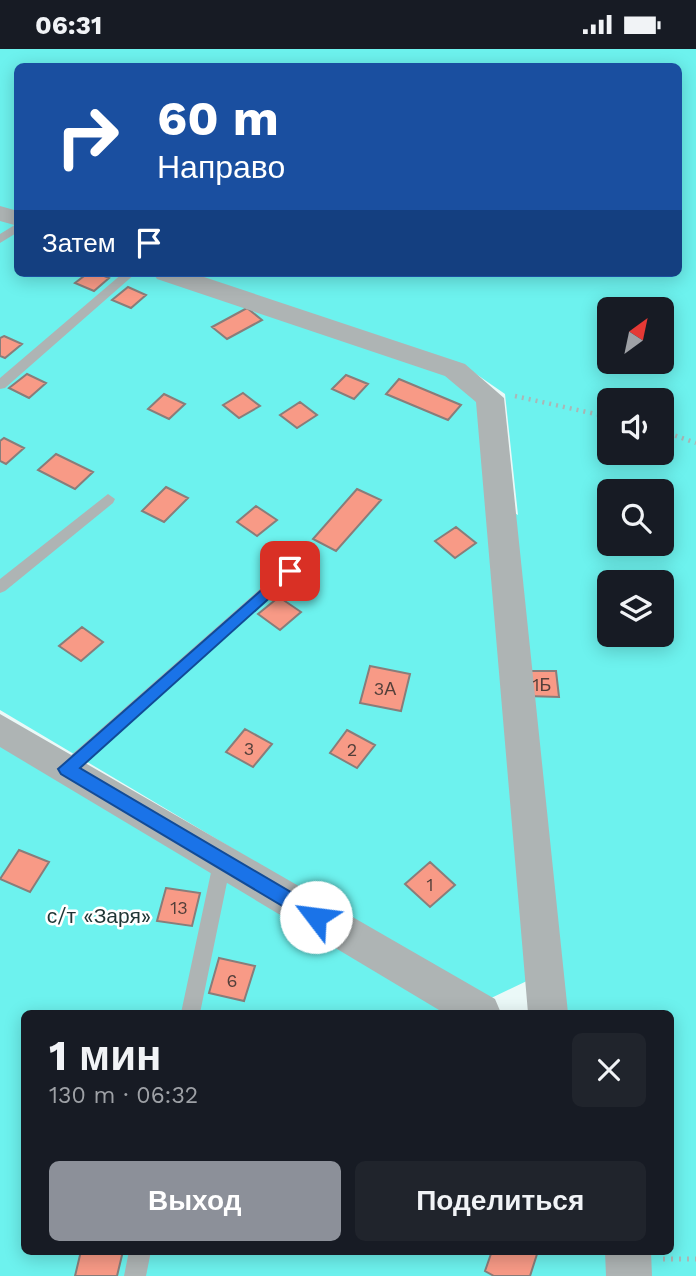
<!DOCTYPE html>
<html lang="ru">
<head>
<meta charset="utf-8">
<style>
  :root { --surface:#171b24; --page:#20242c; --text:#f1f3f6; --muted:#9ea1a6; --accent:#8c9099 }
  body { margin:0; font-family:"Work Sans",sans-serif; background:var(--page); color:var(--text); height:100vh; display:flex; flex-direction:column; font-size:26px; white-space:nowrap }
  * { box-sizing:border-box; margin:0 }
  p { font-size:23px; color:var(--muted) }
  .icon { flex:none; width:38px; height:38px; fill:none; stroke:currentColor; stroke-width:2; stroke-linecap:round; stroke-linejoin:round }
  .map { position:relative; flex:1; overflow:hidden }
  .sheet { position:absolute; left:21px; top:961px; width:653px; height:245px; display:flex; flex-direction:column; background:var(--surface); border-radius:10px; box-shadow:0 4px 18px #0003 }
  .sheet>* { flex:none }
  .hud { position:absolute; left:14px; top:14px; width:668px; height:214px; border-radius:10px; box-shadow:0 4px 18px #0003; background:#1a4fa0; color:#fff; overflow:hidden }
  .needle { width:46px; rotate:33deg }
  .tools { position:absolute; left:597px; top:248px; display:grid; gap:14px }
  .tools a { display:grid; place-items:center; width:77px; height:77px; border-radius:10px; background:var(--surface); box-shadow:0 4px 18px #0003; font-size:35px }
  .pin { position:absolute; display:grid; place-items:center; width:60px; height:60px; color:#fff; margin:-30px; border-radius:14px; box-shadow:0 4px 10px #0006 }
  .me { position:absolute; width:77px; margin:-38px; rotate:300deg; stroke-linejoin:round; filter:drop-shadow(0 0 5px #0008) }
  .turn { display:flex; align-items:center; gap:24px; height:147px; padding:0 28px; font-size:32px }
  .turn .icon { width:91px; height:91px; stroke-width:2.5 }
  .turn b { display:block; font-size:49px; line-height:60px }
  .then { display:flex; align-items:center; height:66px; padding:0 28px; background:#0003; gap:14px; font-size:26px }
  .round { display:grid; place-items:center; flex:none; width:74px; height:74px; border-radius:10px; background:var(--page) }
  .headline { display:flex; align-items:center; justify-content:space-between; height:119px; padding:0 28px }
  h1 { font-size:42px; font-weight:700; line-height:52px }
  .button { display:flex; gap:14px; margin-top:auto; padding:14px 28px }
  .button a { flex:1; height:80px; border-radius:10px; background:var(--accent); color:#fff; font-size:28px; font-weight:700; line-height:80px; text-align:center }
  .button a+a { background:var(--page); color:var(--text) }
  .status { display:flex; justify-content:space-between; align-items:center; height:49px; padding:0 35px; background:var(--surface); direction:ltr }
  .status svg { height:19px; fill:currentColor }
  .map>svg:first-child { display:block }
  .green { fill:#6df2ee; fill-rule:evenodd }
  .building { fill:#f89a86; stroke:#897d7a; stroke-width:2 }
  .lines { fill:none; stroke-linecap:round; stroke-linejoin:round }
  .path-far1 { stroke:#abb6b5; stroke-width:4.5; stroke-dasharray:2 5; stroke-linecap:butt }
  .path { stroke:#abb6b5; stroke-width:5; stroke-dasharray:2 6; stroke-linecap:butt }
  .service { fill:#aeb4b4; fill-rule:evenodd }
  .minor { fill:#aeb4b4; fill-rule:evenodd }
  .route { fill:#1a73e8; stroke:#114b97; stroke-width:2 }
  .labels { text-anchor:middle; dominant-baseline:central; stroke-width:5; stroke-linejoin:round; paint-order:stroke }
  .number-label { font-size:18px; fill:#533f3a }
  .park-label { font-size:21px; fill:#1e3534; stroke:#fff }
</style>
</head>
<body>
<div class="status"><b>06:31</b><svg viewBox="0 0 49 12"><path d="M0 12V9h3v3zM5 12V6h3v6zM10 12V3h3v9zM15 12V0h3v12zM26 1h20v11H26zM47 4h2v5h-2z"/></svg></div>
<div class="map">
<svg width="696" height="1227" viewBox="0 0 696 1227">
  <rect width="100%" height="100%" fill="#ebf9f8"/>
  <path class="green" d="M0,0H696V1227H642L641,1202H670V964H565L553,866L531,930L487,951L0,661ZM18,18H679V224H190L463,316L505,345L518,466L487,449L482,353L449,324L186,224H18ZM609,261H662V313H609ZM609,352H662V404H609ZM609,443H662V495H609ZM609,534H662V586H609Z
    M0,693L456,964H24V1202H606L609,1227H0Z"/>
  <path class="building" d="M88,224H97L109,229L94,242L75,234Z
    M128,238L146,246L131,259L112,251Z
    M247,259L262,271L227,290L212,278Z
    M4,287L22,295L5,309L0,307V289Z
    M27,325L46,334L29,349L9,339Z
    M346,326L368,335L354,350L332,340Z
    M399,330L461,356L448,371L386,345Z
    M243,344L260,357L239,369L223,356Z
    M164,345L185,355L169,370L148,360Z
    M300,353L317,366L297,379L280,366Z
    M4,389L24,399L6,415L0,412V392Z
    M56,405L93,423L75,440L38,421Z
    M166,438L188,449L164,473L142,462Z
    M357,440L381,451L336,502L313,490Z
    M256,457L277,471L257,487L237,473Z
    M456,478L476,494L455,509L435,492Z
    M279,548L301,563L280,581L258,565Z
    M82,578L103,593L81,612L59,597Z
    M370,617L410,625L401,662L360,654Z
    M524,622H556L559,648L527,647Z
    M245,680L272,695L253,718L226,703Z
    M347,681L375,696L357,719L330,704Z
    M19,801L49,813L30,843L0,830Z
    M430,813L455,836L430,858L405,835Z
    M166,839L200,844L192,877L157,872Z
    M219,909L255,917L244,952L209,944Z
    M81,1202H123L117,1227H75Z
    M492,1202H538L530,1227H494L485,1222Z"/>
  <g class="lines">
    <path class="path-far1" d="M515,347L609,368
      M662,382L696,394"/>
    <path class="path" d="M663,1210H696"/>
    <path class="service" d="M18,174V183L0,194V185Z
      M123,224H136L5,339L0,340V329Z
      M108,445L115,450L113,454L5,542L0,544V530Z
      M290,516L297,522L295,526L73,725L67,727L61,725L59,720L61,715L285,518Z
      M222,806L228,808L231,814L200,964H181L213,814L216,808Z
      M129,1202H151L146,1227H124Z"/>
    <path class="minor" d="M0,157L18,162V177L0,172Z
      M153,224H192L465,315L504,349L568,964H528L476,353L445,327L157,230Z
      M0,665L495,950L501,964H444L0,698Z
      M605,1202H651L652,1227H606Z"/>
  </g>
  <path class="route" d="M290,516L295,518V526L80,719L323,862L325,868L323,874L316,877L61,725L58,720Z"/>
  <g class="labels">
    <g class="number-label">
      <text x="542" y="635">1Б</text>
      <text x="385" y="639">3А</text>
      <text x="249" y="699">3</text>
      <text x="352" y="700">2</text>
      <text x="430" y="835">1</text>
      <text x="179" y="858">13</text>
      <text x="232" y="931">6</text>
    </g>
    <g class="park-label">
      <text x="99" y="866">с/т «Заря»</text>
    </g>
  </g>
</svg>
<div class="tools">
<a><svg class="needle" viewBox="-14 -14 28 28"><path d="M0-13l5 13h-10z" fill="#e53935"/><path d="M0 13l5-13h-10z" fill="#9ea1a6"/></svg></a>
<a><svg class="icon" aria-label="sound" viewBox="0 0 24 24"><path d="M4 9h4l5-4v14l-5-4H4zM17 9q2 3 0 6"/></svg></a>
<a><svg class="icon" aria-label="search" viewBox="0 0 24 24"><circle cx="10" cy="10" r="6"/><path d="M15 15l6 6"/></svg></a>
<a><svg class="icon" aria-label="layers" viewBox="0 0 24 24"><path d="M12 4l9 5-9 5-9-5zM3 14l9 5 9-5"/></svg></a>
</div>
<div class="pin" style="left:290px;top:522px;background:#d93025"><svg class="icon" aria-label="arrive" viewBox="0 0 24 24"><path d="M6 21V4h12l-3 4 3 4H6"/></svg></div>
<svg class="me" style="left:316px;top:868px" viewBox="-20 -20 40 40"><circle r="19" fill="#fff"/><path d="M0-13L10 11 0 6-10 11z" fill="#1a73e8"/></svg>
<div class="hud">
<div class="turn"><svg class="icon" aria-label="right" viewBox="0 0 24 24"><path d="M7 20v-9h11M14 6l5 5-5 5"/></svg><div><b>60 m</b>Направо</div></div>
<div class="then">Затем<svg class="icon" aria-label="arrive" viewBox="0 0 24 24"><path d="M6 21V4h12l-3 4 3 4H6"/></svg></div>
</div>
<section class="sheet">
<div class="headline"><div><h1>1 мин</h1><p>130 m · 06:32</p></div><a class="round"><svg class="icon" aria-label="close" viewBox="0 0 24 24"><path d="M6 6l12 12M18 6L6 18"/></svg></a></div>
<div class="button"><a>Выход</a><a>Поделиться</a></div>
</section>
</div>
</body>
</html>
